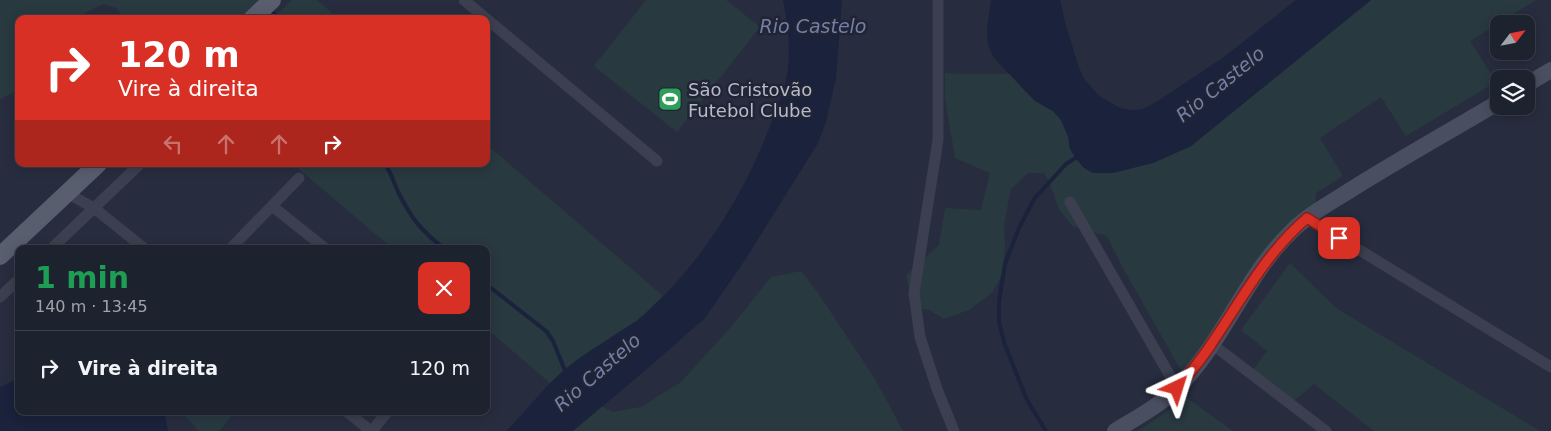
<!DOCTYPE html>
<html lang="pt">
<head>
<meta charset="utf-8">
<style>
  :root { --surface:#1d222f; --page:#252a37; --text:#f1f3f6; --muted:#a0a4aa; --line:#3b3f4b }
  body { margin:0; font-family:"DejaVu Sans",sans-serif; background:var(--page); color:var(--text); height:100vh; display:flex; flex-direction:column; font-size:19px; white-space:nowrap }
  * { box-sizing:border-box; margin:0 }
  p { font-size:16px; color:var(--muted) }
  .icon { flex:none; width:28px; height:28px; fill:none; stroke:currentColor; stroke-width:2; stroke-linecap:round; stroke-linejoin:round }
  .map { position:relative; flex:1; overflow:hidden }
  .sheet { position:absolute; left:15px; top:245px; width:475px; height:170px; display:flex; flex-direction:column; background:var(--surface); border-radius:10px; box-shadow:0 2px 12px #0003,0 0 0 1px var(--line) }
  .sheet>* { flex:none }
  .guide { position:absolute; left:15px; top:15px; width:475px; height:152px; border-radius:10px; box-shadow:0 2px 12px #0003,0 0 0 1px var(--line); background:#d93025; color:#fff; overflow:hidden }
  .needle { width:32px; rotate:58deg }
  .tools { position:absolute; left:1490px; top:15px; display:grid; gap:10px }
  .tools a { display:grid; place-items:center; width:45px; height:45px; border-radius:10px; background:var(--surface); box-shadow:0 2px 12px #0003,0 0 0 1px var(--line); font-size:25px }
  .pin { position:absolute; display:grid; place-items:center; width:42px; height:42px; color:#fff; margin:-21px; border-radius:10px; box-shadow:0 2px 8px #0006 }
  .me { position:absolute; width:55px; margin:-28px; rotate:41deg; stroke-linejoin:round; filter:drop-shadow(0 0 4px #0008) }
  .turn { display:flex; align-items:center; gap:18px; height:105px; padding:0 20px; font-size:22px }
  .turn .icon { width:65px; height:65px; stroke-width:2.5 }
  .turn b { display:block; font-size:35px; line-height:42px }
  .lanes { display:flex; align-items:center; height:48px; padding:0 20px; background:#0003; justify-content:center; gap:25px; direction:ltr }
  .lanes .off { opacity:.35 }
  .round { display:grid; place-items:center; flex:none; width:52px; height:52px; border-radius:10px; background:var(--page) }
  .overview { display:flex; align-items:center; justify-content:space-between; height:85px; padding:0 20px }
  h1 { font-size:30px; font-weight:700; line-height:38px; color:#1e9e55 }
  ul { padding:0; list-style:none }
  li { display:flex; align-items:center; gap:15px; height:75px; padding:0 20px; border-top:1px solid var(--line) }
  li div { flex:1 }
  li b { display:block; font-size:19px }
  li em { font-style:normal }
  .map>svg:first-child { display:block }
  .green { fill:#293940 }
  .water { fill:#1a223c }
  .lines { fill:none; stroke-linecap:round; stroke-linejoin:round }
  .stream { stroke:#1a223c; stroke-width:4 }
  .street { stroke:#3b3f4f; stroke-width:11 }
  .secondary { stroke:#494e61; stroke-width:16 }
  .primary { stroke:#595e6f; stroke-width:18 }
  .route-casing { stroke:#8d1f18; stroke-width:12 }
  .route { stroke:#d93025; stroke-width:9 }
  .labels { text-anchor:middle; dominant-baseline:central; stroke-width:5; stroke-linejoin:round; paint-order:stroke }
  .poi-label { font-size:18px; fill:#b7bbc9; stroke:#202434; text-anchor:start }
  .water-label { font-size:19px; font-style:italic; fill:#737fa6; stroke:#202434 }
</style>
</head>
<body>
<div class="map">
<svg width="1551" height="431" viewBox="0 0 1551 431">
  <rect width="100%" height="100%" fill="#272d3f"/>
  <path class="green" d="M0,0H265L245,19H122L118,9L104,4L87,12L77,19H19V89L2,99H0Z
    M292,0H317L339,19H272Z
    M646,0H726L760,27L677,132L594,66Z
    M1371,0H1536L1470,41L1496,82L1406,136L1381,97L1320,138L1343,176L1316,193L1315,212L1183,374L1123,268L1107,236L1072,226L1059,209L1049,181L1044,173H1028L1011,189L1004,224L1005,248L1002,275L992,293L969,310L944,319L929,310L914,308L906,275L939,245L945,208L981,210L990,173L955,158L945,98V73L967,74H1010L1035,101L1053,111L1061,120L1068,137L1070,149L1153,163L1191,146Z
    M486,144L663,296C654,304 645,314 635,322C606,342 576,359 550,383L486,328V249H393L293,164H486Z
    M1290,263L1336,308L1540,431H1374L1314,384L1289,405L1249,376L1267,351L1241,330Z
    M801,271L818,293L875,379L903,431H573L601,406L613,412L641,407L681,382L732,326L771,277Z
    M1187,398L1233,431H1138Z
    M180,411H236L219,431H199Z"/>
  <path class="water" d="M783,0H842L836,78L826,122L818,143L745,260L705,318L648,368L573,431H506C526,412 542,389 563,371C579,357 598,346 616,334C623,329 631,325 638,320C699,268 746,193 773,118C778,104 784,90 787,75C791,51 788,24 783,0Z
    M991,0H1060L1065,22L1079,68L1085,80L1099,96L1120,108L1133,110L1143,109L1158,101L1224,57L1296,0H1371L1191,146L1153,163L1113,173H1093L1084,168L1076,159L1070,149L1068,136L1061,120L1053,111L1035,101L1029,95L994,58L988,45L987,29Z
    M19,378V411H164L168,431H0V387Z"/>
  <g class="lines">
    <path class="stream" d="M274,13L278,19
      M385,164C391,172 394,183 398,192C412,219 421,231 445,249
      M486,284L546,331L553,341L566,373
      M1046,431L1027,400L1005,345L999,322V301L1005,264L1019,228L1034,199L1066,164L1077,157"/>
    <path class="street" d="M464,0L657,161
      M938,0V140L914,293L920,337L937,389L954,431
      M67,193L94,208L145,249
      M1070,202L1177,388
      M272,206L326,249
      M1307,218L1551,367
      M51,249L140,164
      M230,249L299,178
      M0,297L19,279
      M1212,344L1326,431
      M346,411L371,431
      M372,431L388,411"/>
    <path class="secondary" d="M1526,85L1551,70
      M1115,431C1136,418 1159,406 1177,388C1224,342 1245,275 1293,230C1310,213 1332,202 1352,189C1400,159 1450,131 1499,102"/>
    <path class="primary" d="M252,19L272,0
      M0,256L98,164"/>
  </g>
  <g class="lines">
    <g class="route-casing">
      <path id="route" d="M1177,388C1189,374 1202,359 1212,343C1242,299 1266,253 1307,218L1339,238"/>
    </g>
    <use href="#route" class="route"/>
  </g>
  <defs>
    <g id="stadium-square" transform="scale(1.25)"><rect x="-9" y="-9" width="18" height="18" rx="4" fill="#2e9e5b" stroke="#202434"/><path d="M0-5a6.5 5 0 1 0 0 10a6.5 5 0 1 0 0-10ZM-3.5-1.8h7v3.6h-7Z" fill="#fff"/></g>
  </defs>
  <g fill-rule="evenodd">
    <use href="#stadium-square" x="670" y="99"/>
  </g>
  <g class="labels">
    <g class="poi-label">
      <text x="688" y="89">São Cristovão<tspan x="688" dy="21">Futebol Clube</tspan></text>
    </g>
    <g class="water-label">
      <text x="813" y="26">Rio Castelo</text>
      <text transform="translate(1220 84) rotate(-39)">Rio Castelo</text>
      <text transform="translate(597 372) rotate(-41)">Rio Castelo</text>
    </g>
  </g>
</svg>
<div class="tools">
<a><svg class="needle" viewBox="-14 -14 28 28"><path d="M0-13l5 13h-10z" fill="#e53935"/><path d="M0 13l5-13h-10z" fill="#a0a4aa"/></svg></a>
<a><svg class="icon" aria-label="layers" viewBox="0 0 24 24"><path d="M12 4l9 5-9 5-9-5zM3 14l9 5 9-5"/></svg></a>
</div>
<div class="pin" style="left:1339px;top:238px;background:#d93025"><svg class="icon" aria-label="arrive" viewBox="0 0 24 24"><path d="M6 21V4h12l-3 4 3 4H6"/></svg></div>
<svg class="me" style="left:1177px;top:388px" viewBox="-20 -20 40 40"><path d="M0-17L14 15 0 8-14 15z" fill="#d93025" stroke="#fff" stroke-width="4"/></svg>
<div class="guide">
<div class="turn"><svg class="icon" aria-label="right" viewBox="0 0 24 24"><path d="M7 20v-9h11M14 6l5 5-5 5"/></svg><div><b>120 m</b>Vire à direita</div></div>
<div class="lanes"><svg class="icon off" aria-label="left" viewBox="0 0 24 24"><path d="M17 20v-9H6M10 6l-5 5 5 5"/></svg><svg class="icon off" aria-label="ahead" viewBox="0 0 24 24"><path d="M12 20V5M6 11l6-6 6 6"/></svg><svg class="icon off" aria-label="ahead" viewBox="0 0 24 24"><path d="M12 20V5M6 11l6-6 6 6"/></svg><svg class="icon" aria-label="right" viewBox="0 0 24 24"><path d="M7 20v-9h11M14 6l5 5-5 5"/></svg></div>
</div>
<section class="sheet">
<div class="overview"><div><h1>1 min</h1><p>140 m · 13:45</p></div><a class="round" style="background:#d93025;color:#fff"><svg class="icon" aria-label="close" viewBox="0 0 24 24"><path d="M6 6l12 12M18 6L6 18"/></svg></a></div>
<ul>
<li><svg class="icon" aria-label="right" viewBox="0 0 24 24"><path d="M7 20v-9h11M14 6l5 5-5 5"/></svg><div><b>Vire à direita</b></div><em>120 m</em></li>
</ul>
</section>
</div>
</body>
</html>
